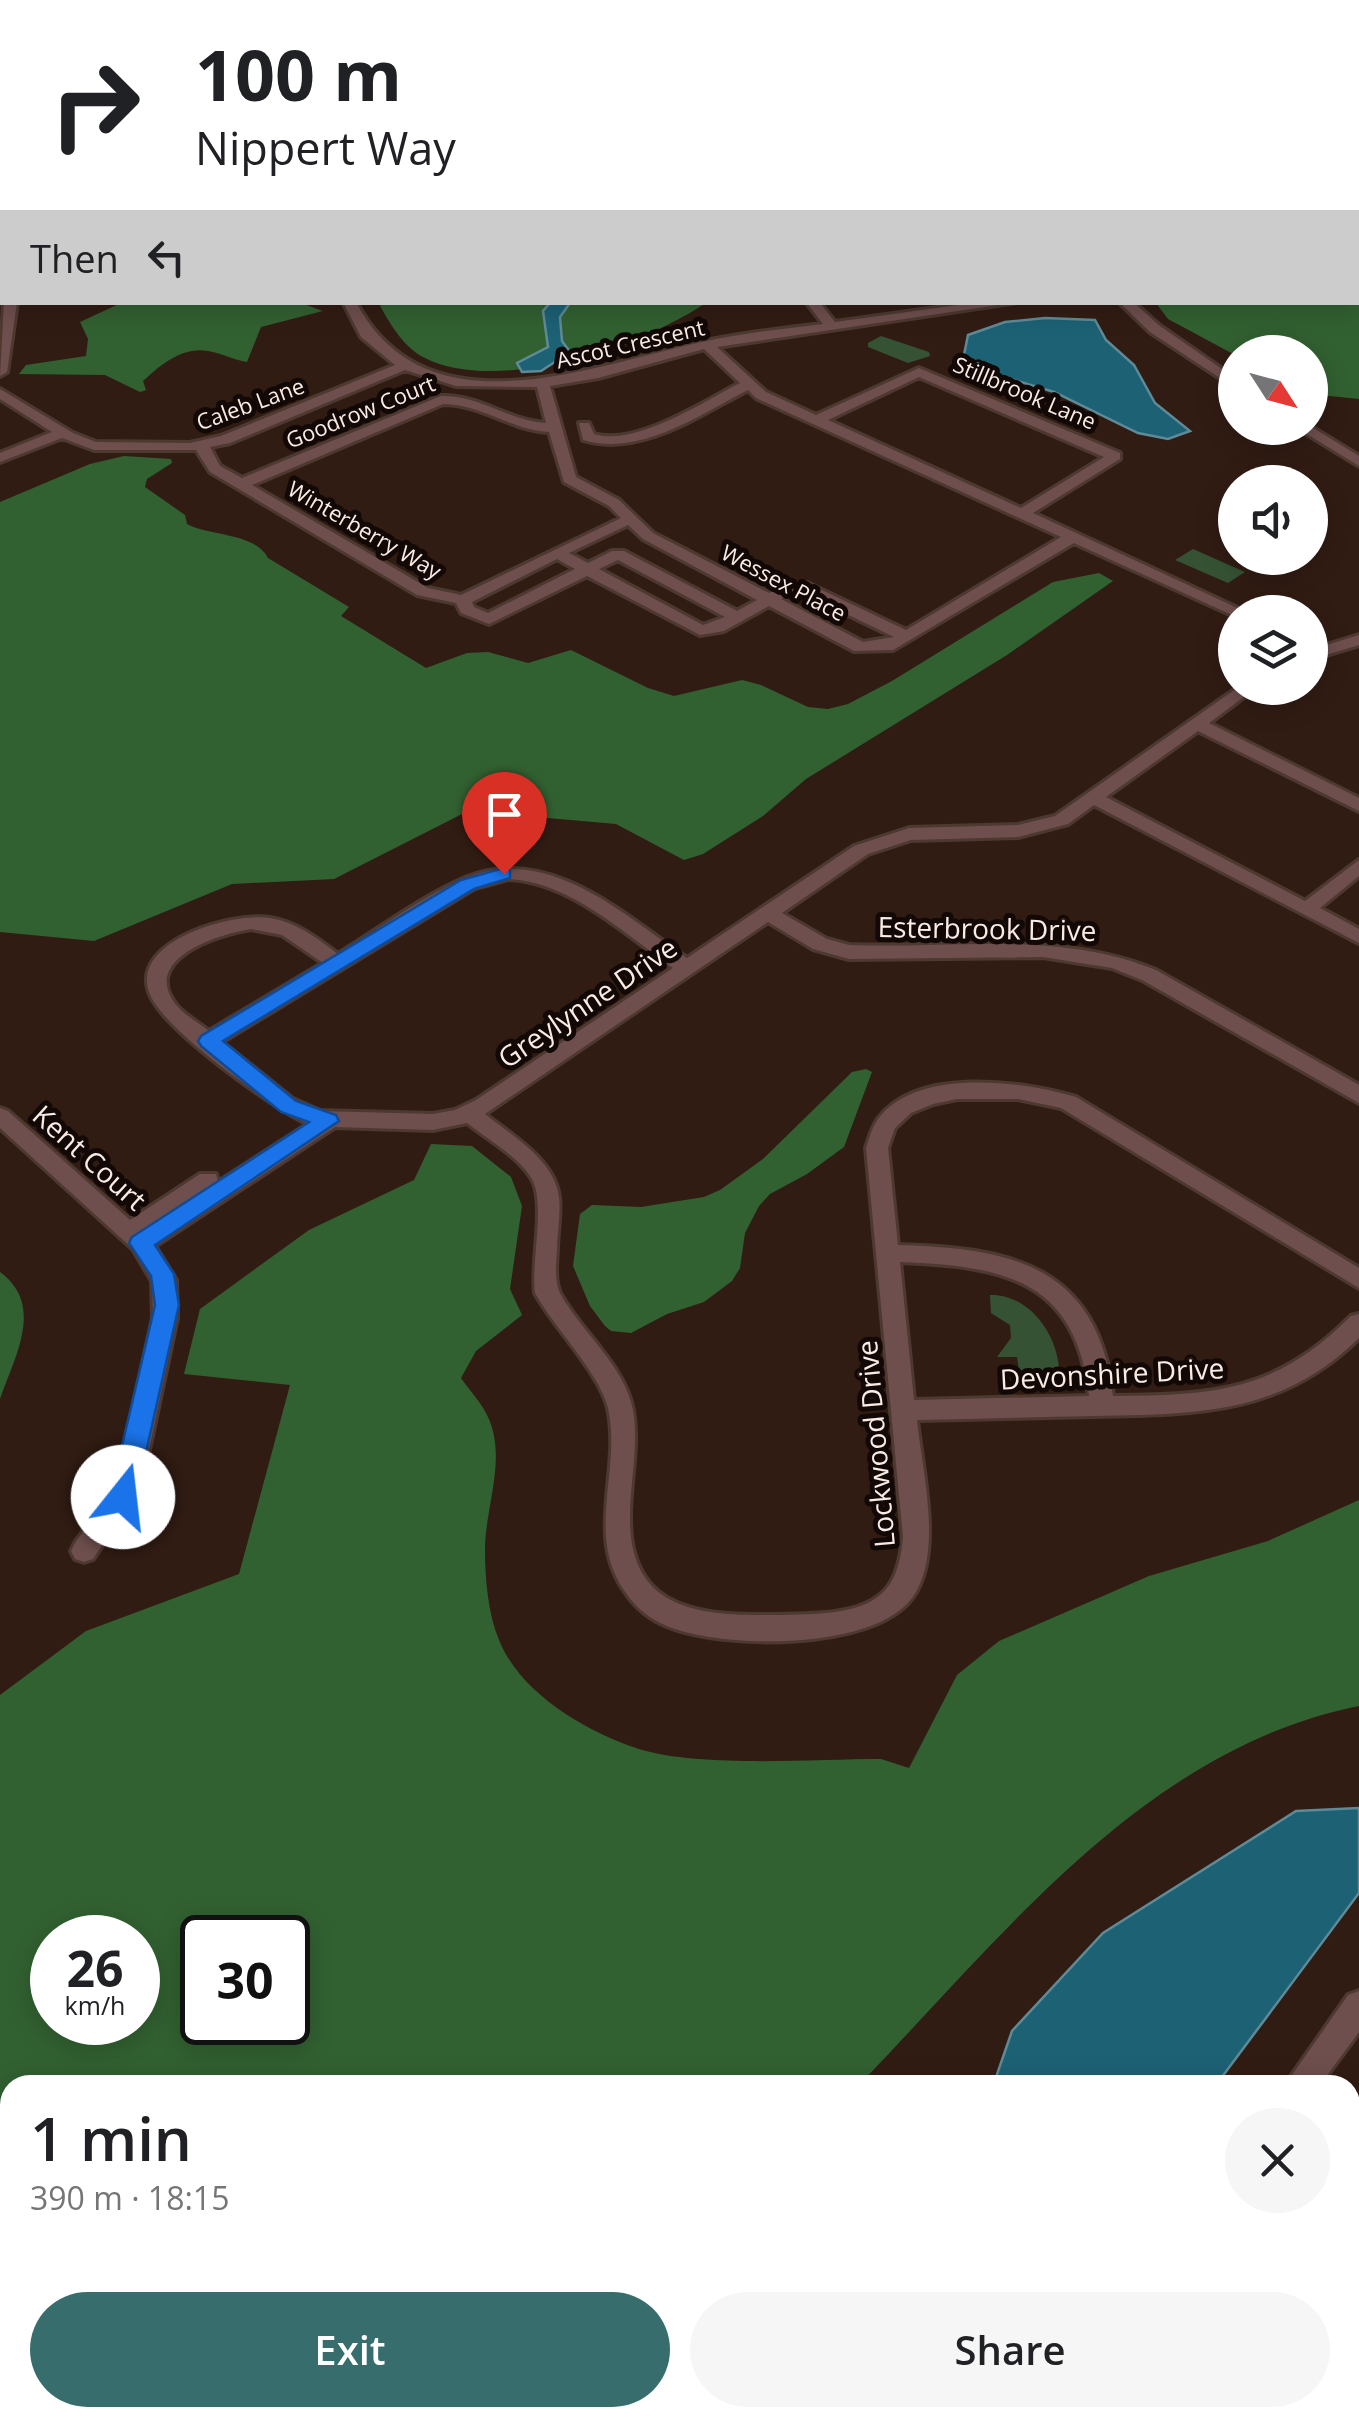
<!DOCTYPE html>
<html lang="en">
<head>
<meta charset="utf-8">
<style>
  :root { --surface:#fff; --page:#f6f6f6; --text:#202124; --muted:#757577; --accent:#376e6d }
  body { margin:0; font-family:"Open Sans",sans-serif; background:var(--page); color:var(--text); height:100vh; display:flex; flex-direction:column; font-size:38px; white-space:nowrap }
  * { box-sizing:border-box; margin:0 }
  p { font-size:32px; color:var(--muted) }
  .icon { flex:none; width:55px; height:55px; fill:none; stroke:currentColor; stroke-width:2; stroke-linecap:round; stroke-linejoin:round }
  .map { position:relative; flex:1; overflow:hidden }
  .details { position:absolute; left:0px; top:2075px; width:1360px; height:352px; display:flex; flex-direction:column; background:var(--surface); border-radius:30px 30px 0 0; box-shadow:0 5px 25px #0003 }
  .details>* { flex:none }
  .banner { position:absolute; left:0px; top:0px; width:1360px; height:305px; box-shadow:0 5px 25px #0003; background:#fff; color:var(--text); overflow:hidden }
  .needle { width:65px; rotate:126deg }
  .tools { position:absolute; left:1218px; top:335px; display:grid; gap:20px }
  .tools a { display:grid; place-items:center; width:110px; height:110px; border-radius:50%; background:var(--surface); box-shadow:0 5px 25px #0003; font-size:50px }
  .speed { position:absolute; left:30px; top:1915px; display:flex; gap:20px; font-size:50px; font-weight:700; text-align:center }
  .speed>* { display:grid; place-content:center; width:130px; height:130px; border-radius:50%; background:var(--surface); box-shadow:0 5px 25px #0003; line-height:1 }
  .speed small { font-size:25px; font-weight:400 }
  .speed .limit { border:5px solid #111; border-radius:15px; background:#fff; color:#111 }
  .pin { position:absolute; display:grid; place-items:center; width:85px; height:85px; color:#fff; margin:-102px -42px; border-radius:50% 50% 50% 0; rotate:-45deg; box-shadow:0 0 10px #0007 }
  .pin .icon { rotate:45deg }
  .me { position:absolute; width:110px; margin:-55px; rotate:16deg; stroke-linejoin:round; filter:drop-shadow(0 0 8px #0008) }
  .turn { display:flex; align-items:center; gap:35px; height:210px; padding:0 30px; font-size:45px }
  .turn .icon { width:130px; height:130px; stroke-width:2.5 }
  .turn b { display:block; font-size:70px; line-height:85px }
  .then { display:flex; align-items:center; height:95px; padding:0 30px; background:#0003; gap:20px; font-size:38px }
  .round { display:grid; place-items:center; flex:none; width:105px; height:105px; border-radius:52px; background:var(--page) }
  .summary { display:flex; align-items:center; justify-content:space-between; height:170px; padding:0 30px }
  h1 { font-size:60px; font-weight:600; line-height:75px }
  .cta { display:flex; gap:20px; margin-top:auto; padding:20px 30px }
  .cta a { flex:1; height:115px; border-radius:60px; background:var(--accent); color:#fff; font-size:40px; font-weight:600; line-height:115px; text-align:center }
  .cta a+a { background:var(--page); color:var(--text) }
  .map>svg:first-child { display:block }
  .green { fill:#355334 }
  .forest { fill:#326131; fill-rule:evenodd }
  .water { fill:#1d6175; stroke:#5f8a97; stroke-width:2.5 }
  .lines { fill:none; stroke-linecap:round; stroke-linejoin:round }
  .street-casing { stroke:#4d3930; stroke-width:6 }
  .secondary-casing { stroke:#4d3930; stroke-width:5 }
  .street { fill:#6e4f4e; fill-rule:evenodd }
  .secondary { fill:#986866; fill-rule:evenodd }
  .route { fill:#1a73e8; stroke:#114b97; stroke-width:2.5 }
  .labels { text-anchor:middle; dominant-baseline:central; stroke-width:10; stroke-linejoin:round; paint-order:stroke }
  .far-street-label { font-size:22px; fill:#faebe5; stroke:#120906 }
  .street-label { font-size:28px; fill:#faebe5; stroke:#120906 }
</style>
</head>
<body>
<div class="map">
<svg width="1359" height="2427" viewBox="0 0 1359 2427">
  <rect width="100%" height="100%" fill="#311c13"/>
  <path class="green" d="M881,336L929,352L930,356L908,363L868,347V343Z
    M1193,549L1245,572L1228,583L1175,560Z
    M990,1295C1033,1294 1063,1342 1059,1382L1021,1383L1017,1357H997L1011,1338L1010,1325L991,1313Z
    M392,2418H493L485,2427H388Z"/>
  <path class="forest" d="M0,0H245L254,2H2L0,219Z
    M997,0H1359V29L1358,2Z
    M1359,44V399L1310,394V352L1235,355L1168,319L1156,303L1358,302Z
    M298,302L323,311L261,327L247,362C234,360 221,353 208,351C183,346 160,365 143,381L146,390L140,392L105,375L19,374L26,365L86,356L88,339L80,322L121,303Z
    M386,302L706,303C642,346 498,395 425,358C404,348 391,325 380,306Z
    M124,456L171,459L172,463L147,479L145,487L185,515L187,524C209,536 256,533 268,558L349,607L341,616L426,668L467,653L488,652L528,663L571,650L648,688L674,696L742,680L761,685L808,707L828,709L848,704L892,681L1053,582L1099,573L1113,581L1007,655L806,779L763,816L703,854L684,860L616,824L468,811L334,879L232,884L94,941L0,932V502L90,464Z
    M866,1069L872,1072L844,1147L807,1174L770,1194L759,1206L745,1233L740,1268L732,1281L704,1302L667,1314L631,1333L611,1331L605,1326L590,1306L573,1266L580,1214L592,1205L641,1207L704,1197L720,1190L763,1159L852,1072Z
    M431,1144L472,1146L511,1177L522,1206L510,1289L522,1315L476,1351L461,1378C469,1390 481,1402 487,1415C508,1457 485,1506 485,1550C485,1578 488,1614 499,1640C520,1693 586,1732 639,1749C700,1768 815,1759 881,1759L909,1768L957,1675L999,1641L1149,1576L1268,1541L1359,1500V1706C1145,1749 1003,1936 859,2085H10V2418H42L32,2427H0V1695L86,1631L239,1574L290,1385L184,1374L200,1309L309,1230L414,1180ZM52,1938H138V2022H52ZM202,1938H288V2022H202Z
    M0,1272C45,1305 15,1356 0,1399Z"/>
  <path class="water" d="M550,303H570L560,317L562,341L570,352L541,371L522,372L517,363L548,347L543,311Z
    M1045,318L1095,320L1106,340L1134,365L1155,403L1190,431L1168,439L1138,433L1054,392L975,368L963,360L968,335L1005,322Z
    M1359,1808V1893L1216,2085H998L995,2080L1012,2031L1103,1933L1296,1811Z
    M88,2418H288L294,2427H79Z"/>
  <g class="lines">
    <g class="street-casing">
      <path id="street" d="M332,0H351L352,2H335Z
        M542,0H562L563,2H545Z
        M4,302H17L7,372L0,376Z
        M343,302H356C426,435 589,366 702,342C741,333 782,329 823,324L806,302H819L835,322L980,302H1018L717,347L766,392L816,415L919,368L1120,453V459L1033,513L1246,612L1232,615L1074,543L893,650L854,651L769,606L724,631L700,635L587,576L489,624L461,613L456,603L417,595L210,472L196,450H94L62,438L0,462V453L52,432L0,399V389L73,433L96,442L190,443L221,436L395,365L361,337ZM704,349L740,383C703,402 635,447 594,434L589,423H579L583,440C640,457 699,415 748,390L756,398L1061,537L906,630L807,583L782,586L769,593L653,533L619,500L576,477L550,386L598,378ZM405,370L456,386L537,387L546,423C509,421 480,395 441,396L242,478L220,466L210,447L230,443ZM919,377L1104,457L1021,508L828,420ZM443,404C481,404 511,430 549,432L564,482L609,506L621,518L461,595L428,588L252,485ZM628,525L643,539L757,600L737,611L624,551H612L588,563L569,553ZM557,559L575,569L488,613L474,607L472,602ZM618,560L725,617L703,625L599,569ZM799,591L894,637L863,642L781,599Z
        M1119,302H1133L1160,326L1235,378V388L1150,332Z
        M1310,426L1359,456V466L1297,428Z
        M1359,635V645L1310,660V650Z
        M1237,688H1256L1209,723L1359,798V811L1198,731L1106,797L1305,901L1359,860V876L1320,908L1359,929V943L1094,805L1068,824L1018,837L911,840L868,854L782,913L827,939L849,945C953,949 1057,930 1156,970L1359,1085V1103L1142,980L1112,968L1043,957L849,959L813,949L768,922L485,1114C512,1136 554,1159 559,1197C561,1214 557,1233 557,1250C556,1264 554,1282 561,1295C582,1332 625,1367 633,1410C639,1445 630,1481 630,1517C629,1602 687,1615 759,1615C784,1615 810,1615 835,1612C884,1605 899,1584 903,1537L866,1148C869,1139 872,1127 878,1119C916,1067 1022,1081 1076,1097L1359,1268V1288L1061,1108L1018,1099H957L933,1104L911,1113L895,1128L888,1148L898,1245C1012,1248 1098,1266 1113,1396C1215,1395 1275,1392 1351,1316L1359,1314V1338C1281,1415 1196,1414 1094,1416C1035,1417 976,1419 917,1420C922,1470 944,1555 912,1598C873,1651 722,1649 667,1626C650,1619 636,1608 626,1593C584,1536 622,1471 608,1408C600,1374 553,1326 535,1293C531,1262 545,1207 533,1181C521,1158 487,1139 467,1123L433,1130L335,1127L155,1246L176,1280L177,1318L141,1487L93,1559L84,1562L75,1559L71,1551L75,1543L116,1484L153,1318L152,1281L133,1249L0,1128V1108L8,1111L130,1220L200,1174H216L218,1182L308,1124C272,1107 161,1028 149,992C131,940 234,912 270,918C296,922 317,938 338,954C379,929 421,897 465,878C548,844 622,913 687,958L854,846L909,828L1018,825L1055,816ZM508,879C569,881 625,934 673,968L476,1100L455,1110L433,1114L320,1111L293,1099L222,1042L475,888ZM251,929L282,935L323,963L209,1031C199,1023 186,1016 178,1007C137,960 218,934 251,929ZM900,1262C1003,1266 1076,1279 1089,1396L914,1400Z
        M1359,1991V2032L1320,2085H1285L1348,1995Z
        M506,2418H547L543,2427H502Z
        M631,2418H671L675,2427H635Z
        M1036,2418H1075L1071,2427H1032Z"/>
    </g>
    <g class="secondary-casing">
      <path id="secondary" d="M719,0H743L745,2H721Z
        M1358,33H1359V41H1358Z"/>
    </g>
    <use href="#street" class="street"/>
    <use href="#secondary" class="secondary"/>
  </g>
  <path class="route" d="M504,868L510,870V878L474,889L223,1041L296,1101L336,1115L339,1121L155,1245L174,1274L179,1305L136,1497L132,1505L123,1508L114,1505L110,1497L155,1305L151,1276L129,1243L132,1237L309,1122L281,1112L201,1046L198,1041L201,1036L461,880Z"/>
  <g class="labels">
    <g class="far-street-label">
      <text transform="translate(630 343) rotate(-13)">Ascot Crescent</text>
      <text transform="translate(1025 392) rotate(23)">Stillbrook Lane</text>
      <text transform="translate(250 403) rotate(-20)">Caleb Lane</text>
      <text transform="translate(360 411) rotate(-22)">Goodrow Court</text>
      <text transform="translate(365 529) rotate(30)">Winterberry Way</text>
      <text transform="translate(784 582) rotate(28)">Wessex Place</text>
    </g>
    <g class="street-label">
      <text transform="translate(987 928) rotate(1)">Esterbrook Drive</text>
      <text transform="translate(587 1002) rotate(-34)">Greylynne Drive</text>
      <text transform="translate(90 1157) rotate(42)">Kent Court</text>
      <text transform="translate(1112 1373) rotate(-3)">Devonshire Drive</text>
      <text transform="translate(875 1444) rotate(-95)">Lockwood Drive</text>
    </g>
  </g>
</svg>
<div class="tools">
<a><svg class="needle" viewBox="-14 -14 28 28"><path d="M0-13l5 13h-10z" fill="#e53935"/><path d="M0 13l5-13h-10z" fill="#757577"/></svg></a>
<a><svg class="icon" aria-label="sound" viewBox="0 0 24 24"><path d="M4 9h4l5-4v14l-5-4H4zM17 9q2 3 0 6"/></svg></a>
<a><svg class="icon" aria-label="layers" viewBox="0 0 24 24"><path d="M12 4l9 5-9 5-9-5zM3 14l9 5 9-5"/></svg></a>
</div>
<div class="speed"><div>26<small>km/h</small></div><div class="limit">30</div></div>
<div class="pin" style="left:504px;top:874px;background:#d93025"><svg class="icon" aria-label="arrive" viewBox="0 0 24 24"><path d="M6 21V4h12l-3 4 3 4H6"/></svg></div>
<svg class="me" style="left:123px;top:1497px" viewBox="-20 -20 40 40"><circle r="19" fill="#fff"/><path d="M0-13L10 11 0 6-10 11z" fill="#1a73e8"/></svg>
<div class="banner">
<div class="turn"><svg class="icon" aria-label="right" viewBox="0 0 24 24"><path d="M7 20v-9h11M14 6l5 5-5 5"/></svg><div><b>100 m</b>Nippert Way</div></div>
<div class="then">Then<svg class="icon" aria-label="left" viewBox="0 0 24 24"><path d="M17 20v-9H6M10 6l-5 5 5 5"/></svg></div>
</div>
<section class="details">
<div class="summary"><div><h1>1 min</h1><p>390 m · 18:15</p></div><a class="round"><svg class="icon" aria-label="close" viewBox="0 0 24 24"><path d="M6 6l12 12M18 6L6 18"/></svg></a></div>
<div class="cta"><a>Exit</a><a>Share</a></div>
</section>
</div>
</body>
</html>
